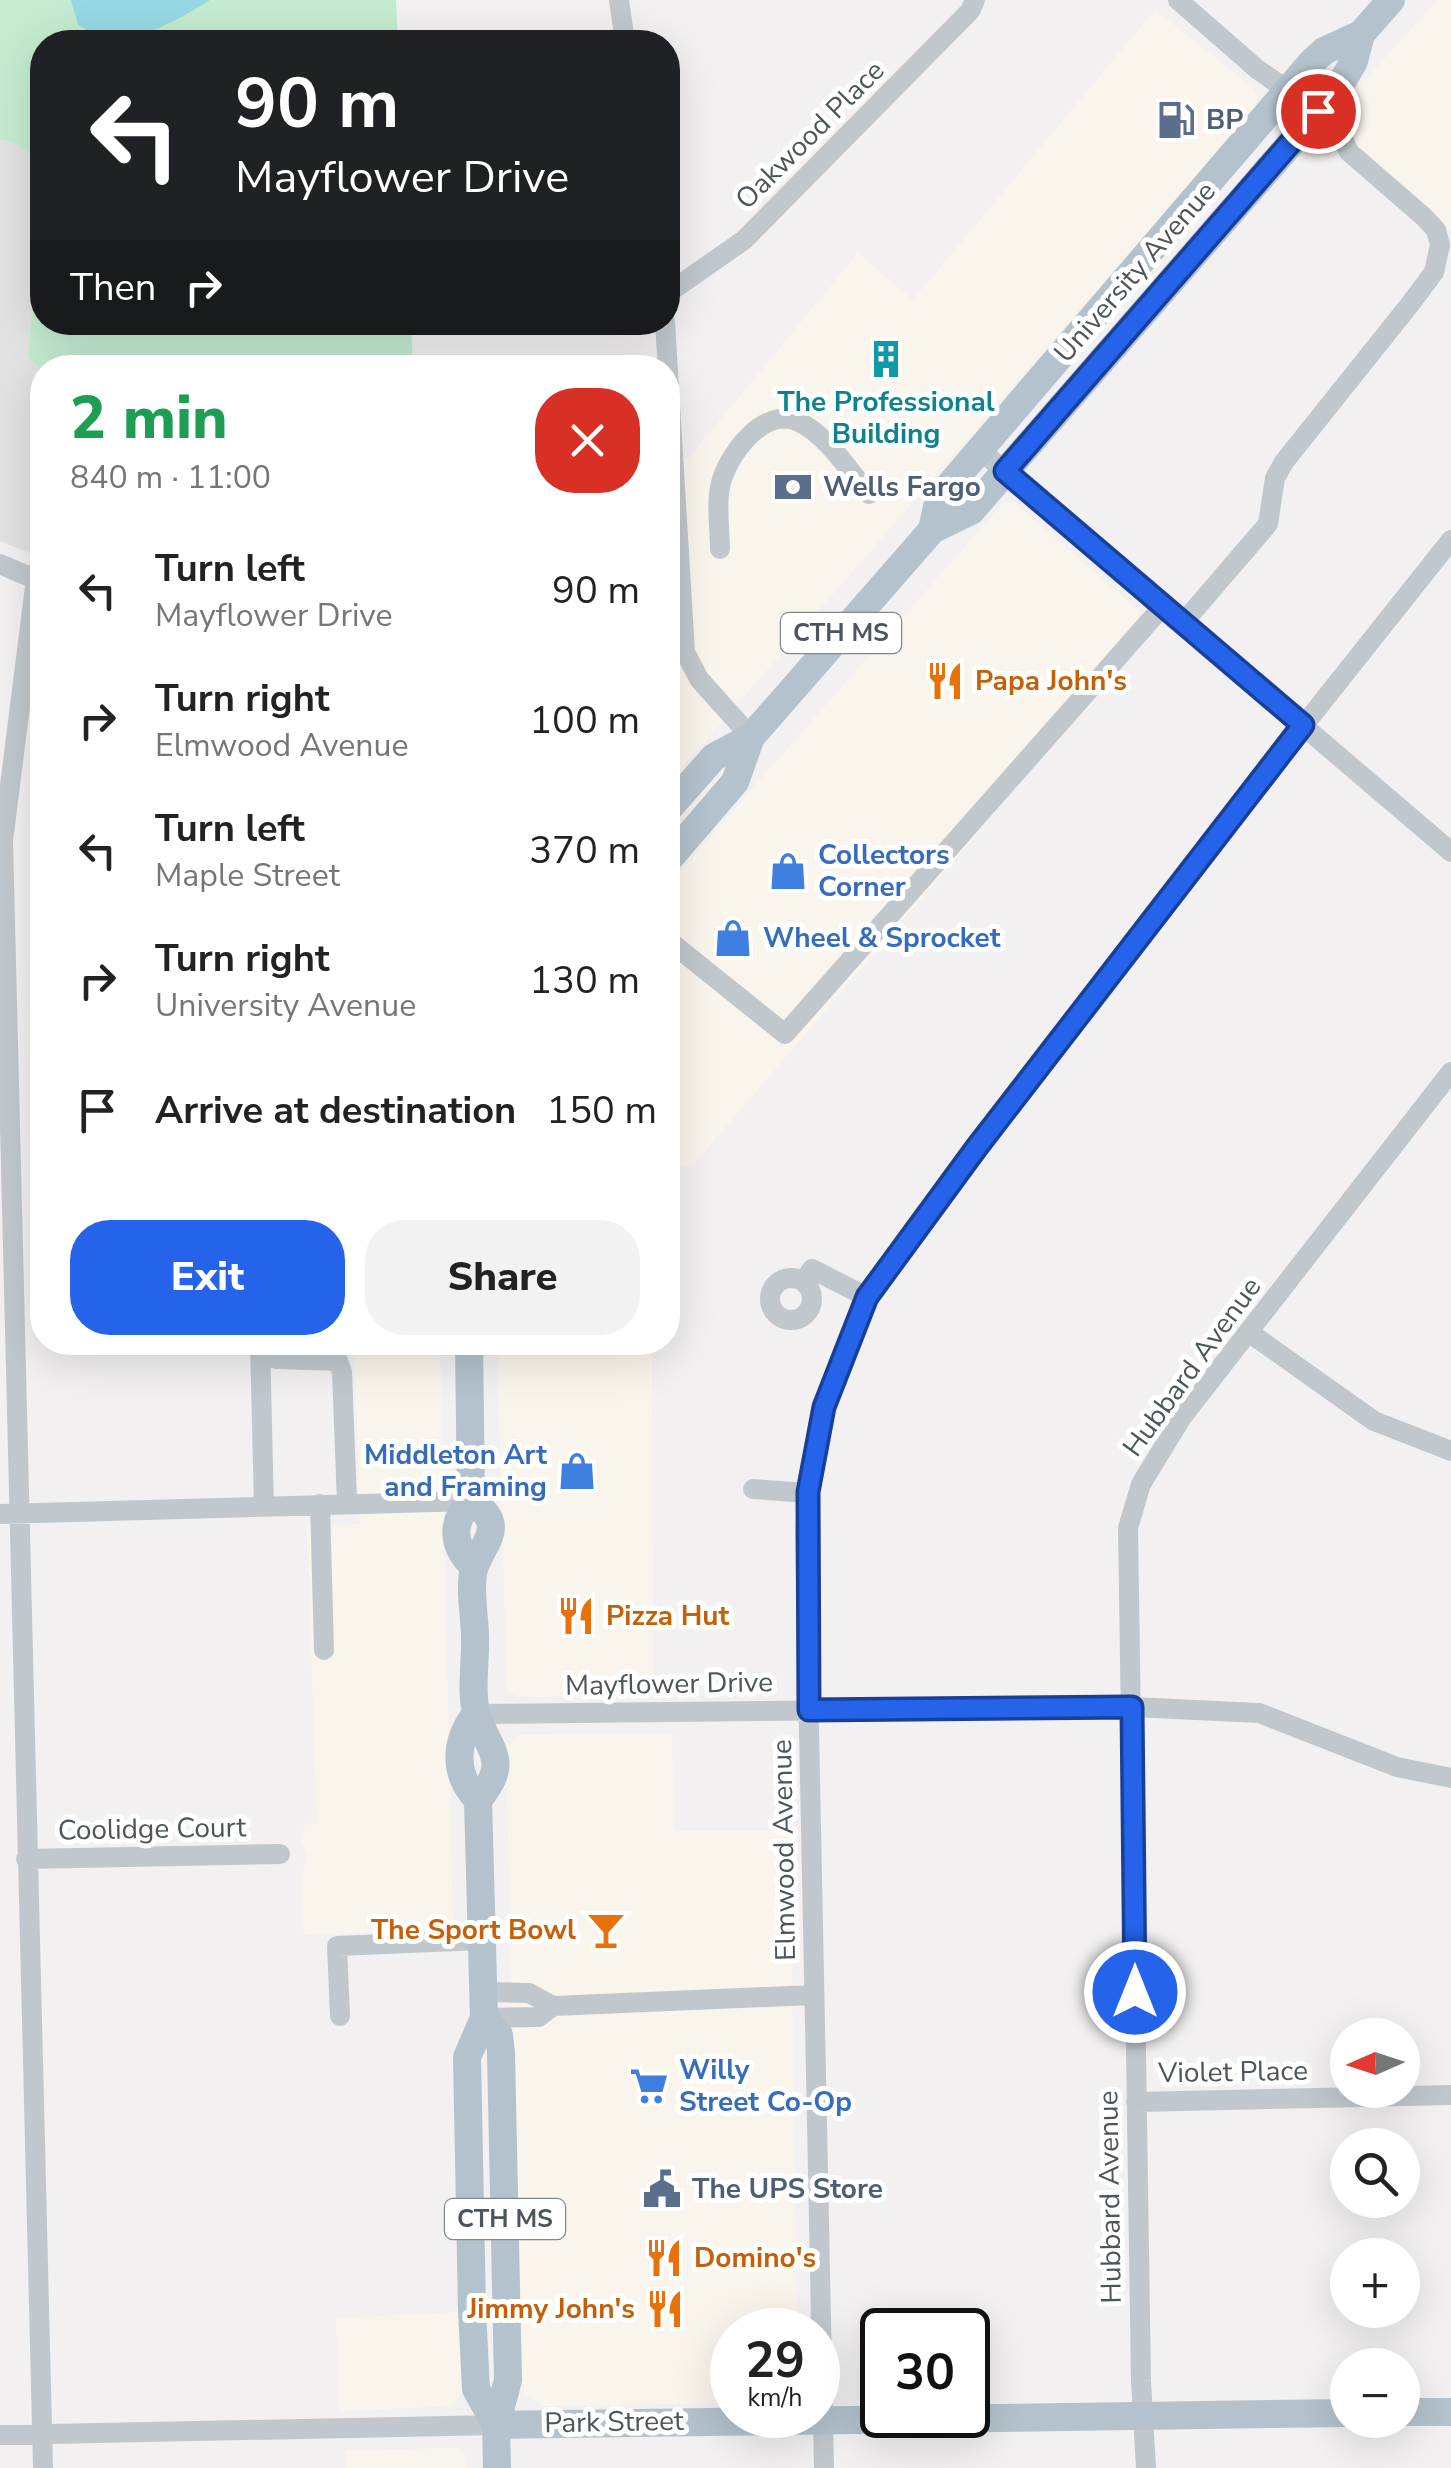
<!DOCTYPE html>
<html lang="en">
<head>
<meta charset="utf-8">
<style>
  :root { --surface:#fff; --page:#f2f2f2; --text:#222; --muted:#767676; --accent:#2563eb }
  body { margin:0; font-family:"Nunito Sans",sans-serif; background:var(--page); color:var(--text); height:100vh; display:flex; flex-direction:column; font-size:38px; white-space:nowrap }
  * { box-sizing:border-box; margin:0 }
  p { font-size:32px; color:var(--muted) }
  .icon { flex:none; width:55px; height:55px; fill:none; stroke:currentColor; stroke-width:2; stroke-linecap:round; stroke-linejoin:round }
  .map { position:relative; flex:1; overflow:hidden }
  .panel { position:absolute; left:30px; top:355px; width:650px; height:1000px; display:flex; flex-direction:column; background:var(--surface); border-radius:40px; box-shadow:0 10px 40px #0002 }
  .panel>* { flex:none }
  .hud { position:absolute; left:30px; top:30px; width:650px; height:305px; border-radius:40px; box-shadow:0 10px 40px #0002; background:#202124; color:#fff; overflow:hidden }
  .needle { width:65px; rotate:267deg }
  .tools { position:absolute; left:1330px; top:2018px; display:grid; gap:20px }
  .tools a { display:grid; place-items:center; width:90px; height:90px; border-radius:50%; background:var(--surface); box-shadow:0 10px 40px #0002; font-size:50px }
  .speed { position:absolute; left:710px; top:2308px; display:flex; gap:20px; font-size:50px; font-weight:700; text-align:center }
  .speed>* { display:grid; place-content:center; width:130px; height:130px; border-radius:50%; background:var(--surface); box-shadow:0 10px 40px #0002; line-height:1 }
  .speed small { font-size:25px; font-weight:400 }
  .speed .limit { border:5px solid #111; border-radius:15px; background:#fff; color:#111 }
  .pin { position:absolute; display:grid; place-items:center; width:85px; height:85px; color:#fff; margin:-42px; border:5px solid #fff; border-radius:50%; box-shadow:0 2px 10px #0007 }
  .me { position:absolute; width:110px; margin:-55px; rotate:0deg; stroke-linejoin:round; filter:drop-shadow(0 0 8px #0008) }
  .turn { display:flex; align-items:center; gap:35px; height:210px; padding:0 40px; font-size:45px }
  .turn .icon { width:130px; height:130px; stroke-width:2.5 }
  .turn b { display:block; font-size:70px; line-height:85px }
  .then { display:flex; align-items:center; height:95px; padding:0 40px; background:#0003; gap:20px; font-size:38px }
  .round { display:grid; place-items:center; flex:none; width:105px; height:105px; border-radius:40px; background:var(--page) }
  .headline { display:flex; align-items:center; justify-content:space-between; height:170px; padding:0 40px }
  h1 { font-size:60px; font-weight:800; line-height:75px; color:#1e9e55 }
  .button { display:flex; gap:20px; margin-top:auto; padding:20px 40px }
  .button a { flex:1; height:115px; border-radius:40px; background:var(--accent); color:#fff; font-size:40px; font-weight:800; line-height:115px; text-align:center }
  .button a+a { background:var(--page); color:var(--text) }
  ul { padding:0; list-style:none }
  li { display:flex; align-items:center; gap:30px; height:130px; padding:0 40px }
  li div { flex:1 }
  li b { display:block; font-size:38px }
  li em { font-style:normal }
  .map>svg:first-child { display:block }
  .commercial { fill:#faf5ec }
  .education { fill:#e3e2e2 }
  .green { fill:#c4ebd0 }
  .water { fill:#96d9e3 }
  .lines { fill:none; stroke-linecap:round; stroke-linejoin:round }
  .minor { stroke:#c0c8cd; stroke-width:20 }
  .major { stroke:#b3c2cc; stroke-width:28 }
  .route-casing { stroke:#184099; stroke-width:25 }
  .route { stroke:#2563eb; stroke-width:18 }
  .labels { text-anchor:middle; dominant-baseline:central; stroke-width:10; stroke-linejoin:round; paint-order:stroke }
  .shield { fill:#fff; stroke:#80888d; stroke-width:2.5 }
  .shield-label { font-size:25px; font-weight:bold; fill:#4a555c }
  .service-label { font-size:28px; font-weight:bold; fill:#4e5e75; stroke:#fff; text-anchor:start }
  .street-label { font-size:28px; fill:#4a555c; stroke:#fff }
  .culture-label { font-size:28px; font-weight:bold; fill:#0d838f; stroke:#fff }
  .food-label { font-size:28px; font-weight:bold; fill:#c56008; stroke:#fff; text-anchor:start }
  .shop-label { font-size:28px; font-weight:bold; fill:#366cbe; stroke:#fff; text-anchor:start }
</style>
</head>
<body>
<div class="map">
<svg width="1451" height="2468" viewBox="0 0 1451 2468">
  <rect width="100%" height="100%" fill="#f2f0f1"/>
  <path class="commercial" d="M1437,0H1451V230L1328,122Z
    M1155,10L1253,88L1258,97L1256,107L668,784V459L689,458L858,253L913,300Z
    M1004,502L1015,503L1140,612L1137,619L1032,769L693,1165H668V885Z
    M354,1343H440L453,1930L304,1935L301,1877L308,1857L300,1837L306,1824L317,1823L307,1526L360,1524Z
    M497,1343H652L653,1696L518,1697L507,1690Z
    M672,1734L674,1831H790L797,2330H732V2403L544,2406L525,2394L520,2376L506,1746L518,1735Z
    M461,2312L462,2392L453,2406L339,2411L336,2318Z
    M459,2448L465,2453L467,2468H347L346,2450Z"/>
  <path class="education" d="M0,140L14,143L42,162V558L0,541Z"/>
  <path class="green" d="M0,0H396L398,42H42V162L14,143L0,140Z
    M42,263V322L411,323L413,367L42,370L28,357L35,275Z"/>
  <path class="water" d="M71,0H210C171,24 122,54 78,25Z"/>
  <g class="lines">
    <path class="minor" d="M619,0L625,42
      M1178,0L1257,69L1336,124L1349,152L1424,217L1436,230L1440,245L1434,272L1411,303L1284,462L1275,478L1268,524L1183,623
      M668,293L744,240L970,11L975,0
      M665,322L685,652L699,679L751,737
      M980,450L1451,852
      M720,549C720,530 716,506 720,487C726,456 764,405 799,422C827,435 849,471 869,494
      M0,564L42,582
      M36,579L3,841L43,2468
      M668,940L785,1034L1163,606
      M770 1299a21 21 0 1 1 42 0a21 21 0 1 1-42 0Z
      M803,1282L812,1269L867,1297
      M1250,1333L1374,1421L1451,1451
      M260,1342L264,1507
      M276,1359L338,1361L342,1372L347,1503
      M753,1489L808,1493
      M320,1504L324,1650
      M0,1514L471,1501
      M476,1714L1132,1707L1259,1713L1397,1767L1451,1778
      M26,1859L280,1854
      M483,1992L529,1993L553,2006L813,1995
      M340,2016L337,1946L482,1940
      M484,2018L539,2017L553,2006
      M1136,2102L1451,2095
      M0,2435L496,2425
      M824,2468L805,1532C811,1443 834,1347 883,1273L1192,866L1451,540
      M1146,2468L1141,2381L1128,1528L1141,1484L1182,1417L1451,1072"/>
    <path class="major" d="M932,530L971,511L1338,89L1354,61L1361,34
      M668,809L714,757L751,737L932,530L937,507L948,487L1311,63L1324,51L1361,34L1391,0
      M668,860L735,782L751,737
      M469,1342L471,1501C450,1523 452,1546 474,1567
      M471,1501C508,1525 484,1541 475,1566C468,1584 475,1617 475,1637C476,1660 470,1693 477,1715C488,1751 512,1760 478,1800L484,2018L467,2057L472,2310L476,2389L496,2425
      M476,1714C454,1742 453,1774 478,1800
      M484,2018L499,2035L501,2053L508,2380L496,2425L497,2468
      M1402,2412H1451
      M496,2425L1348,2413"/>
  </g>
  <g class="lines">
    <g class="route-casing">
      <path id="route" d="M1135,1992L1132,1707L809,1710L808,1492L824,1407L867,1297L977,1147L1303,725L1005,471L1318,111"/>
    </g>
    <use href="#route" class="route"/>
  </g>
  <defs>
    <g id="fuel-bare" transform="scale(3)"><path d="M-5.5-6h7V0h2V4h1.3V-2.5L3-4.5l.8-.8L6-3V5H2.5V1h-1V6h-7ZM-4.2-4.7v3.2H.2V-4.7Z" fill="#5c6f8a" stroke="#fff" stroke-width="2.5" paint-order="stroke"/></g>
    <g id="building-bare" transform="scale(3)"><path d="M-4-6H4V6H1V3H-1V6H-4ZM-2.5-4.3h1.7v1.8h-1.7ZM.8-4.3h1.7v1.8H.8ZM-2.5-1h1.7V.8h-1.7ZM.8-1h1.7V.8H.8Z" fill="#0f9aa8" stroke="#fff" stroke-width="2.5" paint-order="stroke"/></g>
    <g id="bank-bare" transform="scale(3)"><path d="M-6-4H6V4H-6ZM0-2.3a2.3 2.3 0 1 0 0 4.6a2.3 2.3 0 1 0 0-4.6Z" fill="#5c6f8a" stroke="#fff" stroke-width="2.5" paint-order="stroke"/></g>
    <g id="restaurant-bare" transform="scale(3)"><path d="M-5-6h1v4h1v-4h1v4h1v-4h1v5L-1.5 .5V6h-2V.5L-5-1ZM5-6V6H3V1.5H1.5Q1.5-4 5-6Z" fill="#e8710a" stroke="#fff" stroke-width="2.5" paint-order="stroke"/></g>
    <g id="shop-bare" transform="scale(3)"><path d="M-5-2.5h2.3a2.7 3.5 0 0 1 5.4 0H5L5.5 6h-11ZM-1.5-2.5h3a1.5 2.3 0 0 0-3 0Z" fill="#3f7fe0" stroke="#fff" stroke-width="2.5" paint-order="stroke"/></g>
    <g id="bar-bare" transform="scale(3)"><path d="M-6-5H6L.8 .8V4.5H3.5V6h-7V4.5H-.8V.8Z" fill="#e8710a" stroke="#fff" stroke-width="2.5" paint-order="stroke"/></g>
    <g id="supermarket-bare" transform="scale(3)"><path d="M-6-5.5h2.5l.6 2H6L4.5 2H-2.5L-4.4-4H-6ZM-1.5 3.2a1.3 1.3 0 1 0 .1 0ZM3 3.2a1.3 1.3 0 1 0 .1 0Z" fill="#3f7fe0" stroke="#fff" stroke-width="2.5" paint-order="stroke"/></g>
    <g id="civic-bare" transform="scale(3)"><path d="M-.6-6.5H3V-4.5H.6V-3L4-1V1h2V6H-6V1h2V-1L-.6-3ZM-1.2 2.5V6h2.4V2.5Z" fill="#5c6f8a" stroke="#fff" stroke-width="2.5" paint-order="stroke"/></g>
  </defs>
  <g fill-rule="evenodd">
    <use href="#fuel-bare" x="1176" y="120"/>
    <use href="#building-bare" x="886" y="359"/>
    <use href="#bank-bare" x="793" y="487"/>
    <use href="#restaurant-bare" x="945" y="681"/>
    <use href="#shop-bare" x="788" y="871"/>
    <use href="#shop-bare" x="733" y="938"/>
    <use href="#shop-bare" x="577" y="1471"/>
    <use href="#restaurant-bare" x="576" y="1616"/>
    <use href="#bar-bare" x="606" y="1930"/>
    <use href="#supermarket-bare" x="649" y="2086"/>
    <use href="#civic-bare" x="662" y="2189"/>
    <use href="#restaurant-bare" x="664" y="2258"/>
    <use href="#restaurant-bare" x="665" y="2309"/>
  </g>
  <g class="labels">
    <g class="shield">
      <rect x="781" y="613" width="120" height="40" rx="8"/>
      <rect x="445" y="2199" width="120" height="40" rx="8"/>
    </g>
    <g class="shield-label">
      <text x="841" y="633">CTH MS</text>
      <text x="505" y="2219">CTH MS</text>
    </g>
    <g class="service-label">
      <text x="1206" y="120">BP</text>
      <text x="823" y="487">Wells Fargo</text>
      <text x="692" y="2189">The UPS Store</text>
    </g>
    <g class="street-label">
      <text transform="translate(810 135) rotate(-45)">Oakwood Place</text>
      <text transform="translate(1135 272) rotate(-49)">University Avenue</text>
      <text transform="translate(1192 1367) rotate(-54)">Hubbard Avenue</text>
      <text transform="translate(669 1684) rotate(-1)">Mayflower Drive</text>
      <text transform="translate(152 1829) rotate(-1)">Coolidge Court</text>
      <text transform="translate(784 1850) rotate(-91)">Elmwood Avenue</text>
      <text transform="translate(1233 2072) rotate(-1)">Violet Place</text>
      <text transform="translate(1110 2197) rotate(-91)">Hubbard Avenue</text>
      <text transform="translate(614 2422) rotate(-1)">Park Street</text>
    </g>
    <g class="culture-label">
      <text x="886" y="402">The Professional<tspan x="886" dy="32">Building</tspan></text>
    </g>
    <g class="food-label">
      <text x="975" y="681">Papa John's</text>
      <text x="606" y="1616">Pizza Hut</text>
      <text x="576" y="1930" text-anchor="end">The Sport Bowl</text>
      <text x="694" y="2258">Domino's</text>
      <text x="635" y="2309" text-anchor="end">Jimmy John's</text>
    </g>
    <g class="shop-label">
      <text x="818" y="855">Collectors<tspan x="818" dy="32">Corner</tspan></text>
      <text x="763" y="938">Wheel &amp; Sprocket</text>
      <text x="547" y="1455" text-anchor="end">Middleton Art<tspan x="547" dy="32">and Framing</tspan></text>
      <text x="679" y="2070">Willy<tspan x="679" dy="32">Street Co-Op</tspan></text>
    </g>
  </g>
</svg>
<div class="tools">
<a><svg class="needle" viewBox="-14 -14 28 28"><path d="M0-13l5 13h-10z" fill="#e53935"/><path d="M0 13l5-13h-10z" fill="#767676"/></svg></a>
<a><svg class="icon" aria-label="search" viewBox="0 0 24 24"><circle cx="10" cy="10" r="6"/><path d="M15 15l6 6"/></svg></a>
<a>+</a>
<a>−</a>
</div>
<div class="speed"><div>29<small>km/h</small></div><div class="limit">30</div></div>
<div class="pin" style="left:1318px;top:111px;background:#d93025"><svg class="icon" aria-label="arrive" viewBox="0 0 24 24"><path d="M6 21V4h12l-3 4 3 4H6"/></svg></div>
<svg class="me" style="left:1135px;top:1992px" viewBox="-20 -20 40 40"><circle r="17" fill="#2563eb" stroke="#fff" stroke-width="3"/><path d="M0-11L8 9 0 5-8 9z" fill="#fff"/></svg>
<div class="hud">
<div class="turn"><svg class="icon" aria-label="left" viewBox="0 0 24 24"><path d="M17 20v-9H6M10 6l-5 5 5 5"/></svg><div><b>90 m</b>Mayflower Drive</div></div>
<div class="then">Then<svg class="icon" aria-label="right" viewBox="0 0 24 24"><path d="M7 20v-9h11M14 6l5 5-5 5"/></svg></div>
</div>
<section class="panel">
<div class="headline"><div><h1>2 min</h1><p>840 m · 11:00</p></div><a class="round" style="background:#d93025;color:#fff"><svg class="icon" aria-label="close" viewBox="0 0 24 24"><path d="M6 6l12 12M18 6L6 18"/></svg></a></div>
<ul>
<li><svg class="icon" aria-label="left" viewBox="0 0 24 24"><path d="M17 20v-9H6M10 6l-5 5 5 5"/></svg><div><b>Turn left</b><p>Mayflower Drive</p></div><em>90 m</em></li>
<li><svg class="icon" aria-label="right" viewBox="0 0 24 24"><path d="M7 20v-9h11M14 6l5 5-5 5"/></svg><div><b>Turn right</b><p>Elmwood Avenue</p></div><em>100 m</em></li>
<li><svg class="icon" aria-label="left" viewBox="0 0 24 24"><path d="M17 20v-9H6M10 6l-5 5 5 5"/></svg><div><b>Turn left</b><p>Maple Street</p></div><em>370 m</em></li>
<li><svg class="icon" aria-label="right" viewBox="0 0 24 24"><path d="M7 20v-9h11M14 6l5 5-5 5"/></svg><div><b>Turn right</b><p>University Avenue</p></div><em>130 m</em></li>
<li><svg class="icon" aria-label="arrive" viewBox="0 0 24 24"><path d="M6 21V4h12l-3 4 3 4H6"/></svg><div><b>Arrive at destination</b></div><em>150 m</em></li>
</ul>
<div class="button"><a>Exit</a><a>Share</a></div>
</section>
</div>
</body>
</html>
